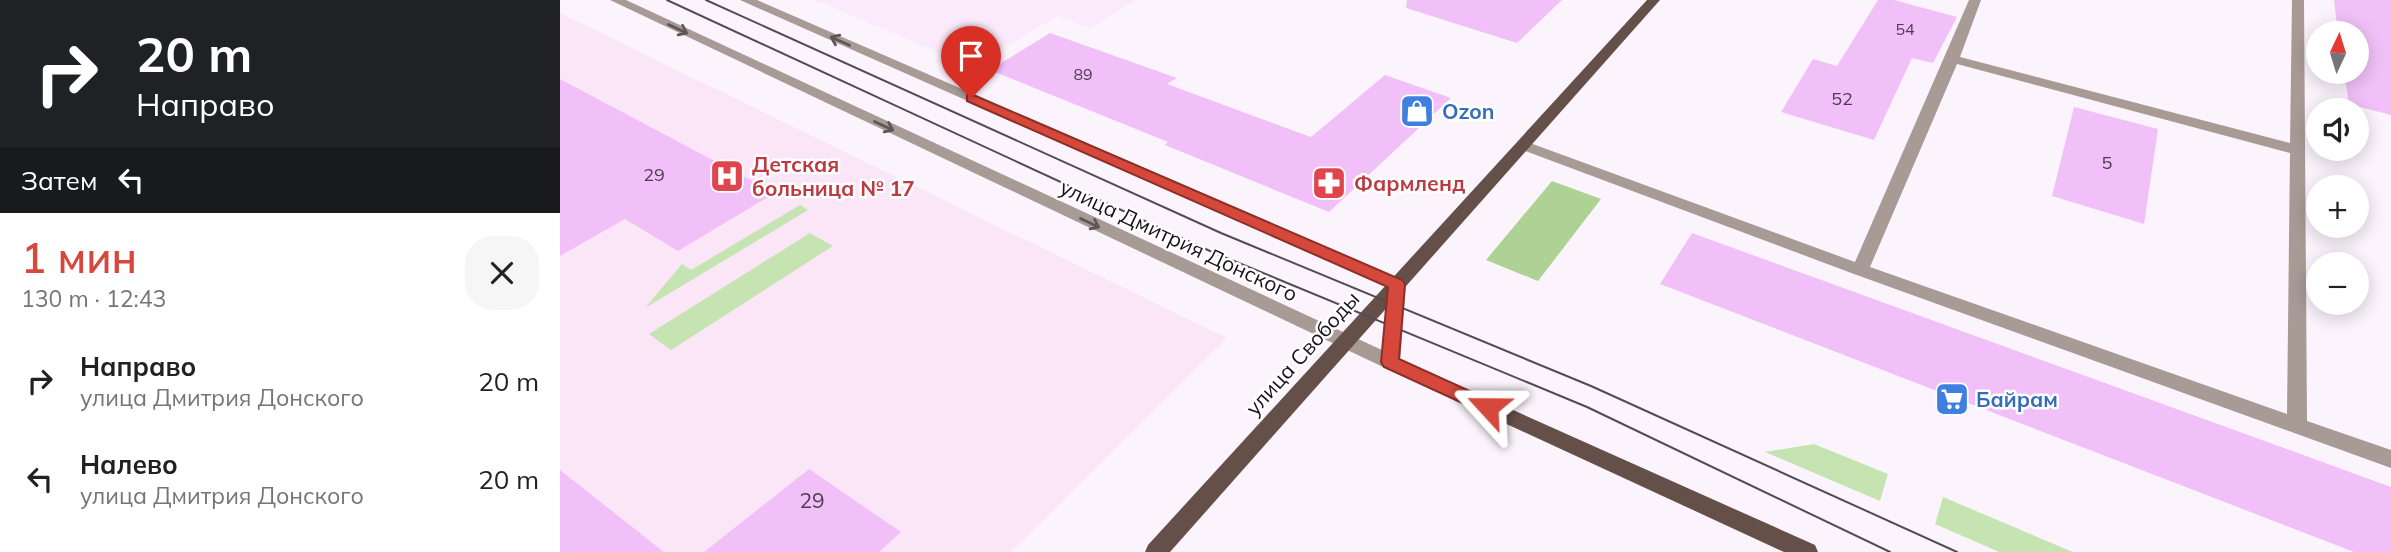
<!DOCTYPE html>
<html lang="ru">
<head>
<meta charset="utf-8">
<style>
  :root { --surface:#fff; --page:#f6f6f6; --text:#202124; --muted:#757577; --accent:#d6483c }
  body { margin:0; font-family:Mulish,sans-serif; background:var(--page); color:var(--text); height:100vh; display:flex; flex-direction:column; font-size:26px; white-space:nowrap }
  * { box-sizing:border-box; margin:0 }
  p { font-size:23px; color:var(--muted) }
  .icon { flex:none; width:38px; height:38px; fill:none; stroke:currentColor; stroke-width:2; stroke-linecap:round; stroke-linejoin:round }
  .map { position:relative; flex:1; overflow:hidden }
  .drawer { display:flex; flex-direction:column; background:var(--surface); width:560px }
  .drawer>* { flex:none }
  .banner { background:#202124; color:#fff; overflow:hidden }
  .needle { width:46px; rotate:4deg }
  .buttons { position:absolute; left:1746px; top:21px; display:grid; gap:14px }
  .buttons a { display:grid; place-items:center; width:63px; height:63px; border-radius:50%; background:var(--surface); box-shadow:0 4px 18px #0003; font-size:35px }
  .pin { position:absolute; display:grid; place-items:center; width:60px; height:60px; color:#fff; margin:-72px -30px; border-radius:50% 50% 50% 0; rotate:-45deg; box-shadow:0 0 7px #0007 }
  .pin .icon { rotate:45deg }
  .me { position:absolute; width:77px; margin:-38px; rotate:294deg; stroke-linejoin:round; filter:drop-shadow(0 0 5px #0008) }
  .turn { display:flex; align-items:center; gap:24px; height:147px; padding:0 21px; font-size:32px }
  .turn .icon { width:91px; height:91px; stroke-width:2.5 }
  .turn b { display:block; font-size:49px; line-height:60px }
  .then { display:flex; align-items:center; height:66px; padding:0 21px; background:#0003; gap:14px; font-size:26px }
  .round { display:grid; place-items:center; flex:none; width:74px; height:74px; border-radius:28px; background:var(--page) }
  .headline { display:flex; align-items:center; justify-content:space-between; height:119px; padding:0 21px }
  h1 { font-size:42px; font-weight:600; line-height:52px; color:var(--accent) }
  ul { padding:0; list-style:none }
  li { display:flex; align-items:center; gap:21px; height:98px; padding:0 21px }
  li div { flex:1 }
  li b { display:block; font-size:26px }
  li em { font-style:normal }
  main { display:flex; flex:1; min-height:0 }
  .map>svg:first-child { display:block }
  .built { fill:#faeafb }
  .medical { fill:#fae6f7 }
  .green { fill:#c6e3b2 }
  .forest { fill:#add294 }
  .building { fill:#f1c0f8 }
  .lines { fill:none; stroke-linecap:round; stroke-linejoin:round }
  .minor { fill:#a89b96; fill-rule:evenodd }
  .major { fill:#655049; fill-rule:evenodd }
  .tram { stroke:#524b53; stroke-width:2 }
  .oneway { stroke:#605658 }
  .route { fill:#d6483c; stroke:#8b2f27; stroke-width:2 }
  .labels { text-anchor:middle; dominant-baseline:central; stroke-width:5; stroke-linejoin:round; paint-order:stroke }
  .far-number-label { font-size:16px; fill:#4e3d51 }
  .number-label { font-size:18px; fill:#4e3d51 }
  .shop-label { font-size:21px; font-weight:bold; fill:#366cbe; stroke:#fff; text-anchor:start }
  .health-label { font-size:21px; font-weight:bold; fill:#be3a42; stroke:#fff; text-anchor:start }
  .street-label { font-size:21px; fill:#181119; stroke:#fff }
  .near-number-label { font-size:21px; fill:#4e3d51 }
</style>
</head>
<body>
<main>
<section class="drawer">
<div class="banner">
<div class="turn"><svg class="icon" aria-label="right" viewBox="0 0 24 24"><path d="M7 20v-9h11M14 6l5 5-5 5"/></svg><div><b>20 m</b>Направо</div></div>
<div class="then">Затем<svg class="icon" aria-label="left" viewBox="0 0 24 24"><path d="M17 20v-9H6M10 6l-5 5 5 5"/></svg></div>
</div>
<div class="headline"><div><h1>1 мин</h1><p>130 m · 12:43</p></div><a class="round"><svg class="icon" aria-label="close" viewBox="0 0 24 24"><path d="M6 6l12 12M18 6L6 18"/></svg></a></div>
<ul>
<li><svg class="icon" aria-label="right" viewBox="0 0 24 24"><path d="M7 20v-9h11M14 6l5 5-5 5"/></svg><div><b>Направо</b><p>улица Дмитрия Донского</p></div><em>20 m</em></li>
<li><svg class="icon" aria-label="left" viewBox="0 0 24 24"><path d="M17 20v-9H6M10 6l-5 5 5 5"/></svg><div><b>Налево</b><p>улица Дмитрия Донского</p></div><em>20 m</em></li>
</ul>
</section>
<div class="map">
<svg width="1831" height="552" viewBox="0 0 1831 552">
  <rect width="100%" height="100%" fill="#fcf4fd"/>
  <path class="built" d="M255,0H576L530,28L498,16L411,66Z"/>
  <path class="medical" d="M0,13L667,338L451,552H0Z"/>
  <path class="green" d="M240,205L248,210L85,308L122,264L131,270Z
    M250,233L273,246L111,350L89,334Z
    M1254,444L1328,474L1320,501L1205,452Z
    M1383,497L1513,552H1439L1375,524Z"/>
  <path class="forest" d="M992,181L1041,199L978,281L926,260Z"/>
  <path class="building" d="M847,0H1002L957,43L846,8Z
    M1318,0H1334L1397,17L1373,63L1352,58L1314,140L1221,112L1253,59L1277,66Z
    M1774,0H1831V115L1789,104L1784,72H1797V33H1778Z
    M490,33L617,78L607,84L751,137L825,75L891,98L769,212L605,145L608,142L430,70Z
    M0,79L215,193L118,251L65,219L0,256Z
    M1514,107L1598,129L1584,224L1492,196Z
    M1132,233L1831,487V552H1794L1100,284Z
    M249,469L341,532L319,552H144Z
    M0,470L104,552H0Z"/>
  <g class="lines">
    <path class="minor" d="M50,0H66L822,350L828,287L180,0H197L843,280L846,284L840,362L837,367L830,369L823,367Z
      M1409,0H1421L1400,57L1730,143L1732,0H1744L1747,421L1831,450V468L1294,274L960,149L957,146L965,141L970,143L1295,262ZM1397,64L1730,153L1727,414L1310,267Z"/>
    <path class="major" d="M1087,0H1100L610,552H585L588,545Z
      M830,355L1255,545L1258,552H1224L823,367L820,362L823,357Z"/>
    <path class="tram" d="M107,0L650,251L1027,407L1330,552
      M146,0L661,233L1031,386L1397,552"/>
  </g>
  <defs><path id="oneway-shaft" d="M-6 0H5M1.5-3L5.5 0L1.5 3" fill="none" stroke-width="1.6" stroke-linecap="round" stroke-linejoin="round" transform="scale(1.75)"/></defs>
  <g class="oneway">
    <use href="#oneway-shaft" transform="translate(118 29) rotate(25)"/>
    <use href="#oneway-shaft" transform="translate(280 41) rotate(-156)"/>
    <use href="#oneway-shaft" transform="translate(324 126) rotate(25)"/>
    <use href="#oneway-shaft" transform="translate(530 223) rotate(25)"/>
  </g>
  <path class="route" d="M411,94L842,280L845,284L839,359L934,402L937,407L934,412L928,414L922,412L824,367L821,362L828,287L407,101V95Z"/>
  <defs>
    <g id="shop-square" transform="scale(1.75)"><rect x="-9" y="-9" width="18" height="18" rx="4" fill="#3f7fe0" stroke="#fff"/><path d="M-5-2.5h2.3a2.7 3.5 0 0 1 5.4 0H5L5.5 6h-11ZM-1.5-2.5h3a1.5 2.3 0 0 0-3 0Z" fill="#fff"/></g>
    <g id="hospital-square" transform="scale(1.75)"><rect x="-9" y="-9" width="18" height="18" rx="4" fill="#e0444e" stroke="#fff"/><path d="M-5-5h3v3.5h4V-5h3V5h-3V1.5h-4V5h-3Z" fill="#fff"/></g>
    <g id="pharmacy-square" transform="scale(1.75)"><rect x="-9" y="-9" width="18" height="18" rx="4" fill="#e0444e" stroke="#fff"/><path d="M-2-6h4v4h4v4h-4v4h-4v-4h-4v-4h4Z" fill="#fff"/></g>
    <g id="supermarket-square" transform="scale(1.75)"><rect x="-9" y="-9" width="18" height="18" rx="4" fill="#3f7fe0" stroke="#fff"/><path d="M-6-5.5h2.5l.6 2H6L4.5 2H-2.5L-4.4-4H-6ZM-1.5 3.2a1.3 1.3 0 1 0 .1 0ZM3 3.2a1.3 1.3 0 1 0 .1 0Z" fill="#fff"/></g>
  </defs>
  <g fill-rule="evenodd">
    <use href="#shop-square" x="857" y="111"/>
    <use href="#hospital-square" x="167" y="176"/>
    <use href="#pharmacy-square" x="769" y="183"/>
    <use href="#supermarket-square" x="1392" y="399"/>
  </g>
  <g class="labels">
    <g class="far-number-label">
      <text x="1345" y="29">54</text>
      <text x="523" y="74">89</text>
    </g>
    <g class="number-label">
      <text x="1282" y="98">52</text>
      <text x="1547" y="162">5</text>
      <text x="94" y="174">29</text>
    </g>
    <g class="shop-label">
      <text x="882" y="111">Ozon</text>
      <text x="1416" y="399">Байрам</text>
    </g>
    <g class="health-label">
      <text x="192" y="164">Детская<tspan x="192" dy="24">больница № 17</tspan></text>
      <text x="794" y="183">Фармленд</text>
    </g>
    <g class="street-label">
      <text transform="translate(619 240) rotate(25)">улица Дмитрия Донского</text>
      <text transform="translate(742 353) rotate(-48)">улица Свободы</text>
    </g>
    <g class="near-number-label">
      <text x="252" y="500">29</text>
    </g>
  </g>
</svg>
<div class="buttons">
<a><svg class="needle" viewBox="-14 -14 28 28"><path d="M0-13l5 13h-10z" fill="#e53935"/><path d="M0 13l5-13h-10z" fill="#757577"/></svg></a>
<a><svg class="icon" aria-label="sound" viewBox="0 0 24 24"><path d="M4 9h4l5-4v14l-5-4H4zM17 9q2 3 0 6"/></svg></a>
<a>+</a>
<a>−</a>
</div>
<div class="pin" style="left:411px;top:98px;background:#d93025"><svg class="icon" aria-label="arrive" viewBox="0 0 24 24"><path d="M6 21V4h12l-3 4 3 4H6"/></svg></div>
<svg class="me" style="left:928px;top:407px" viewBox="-20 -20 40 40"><path d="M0-17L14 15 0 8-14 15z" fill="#d6483c" stroke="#fff" stroke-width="4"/></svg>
</div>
</main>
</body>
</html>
